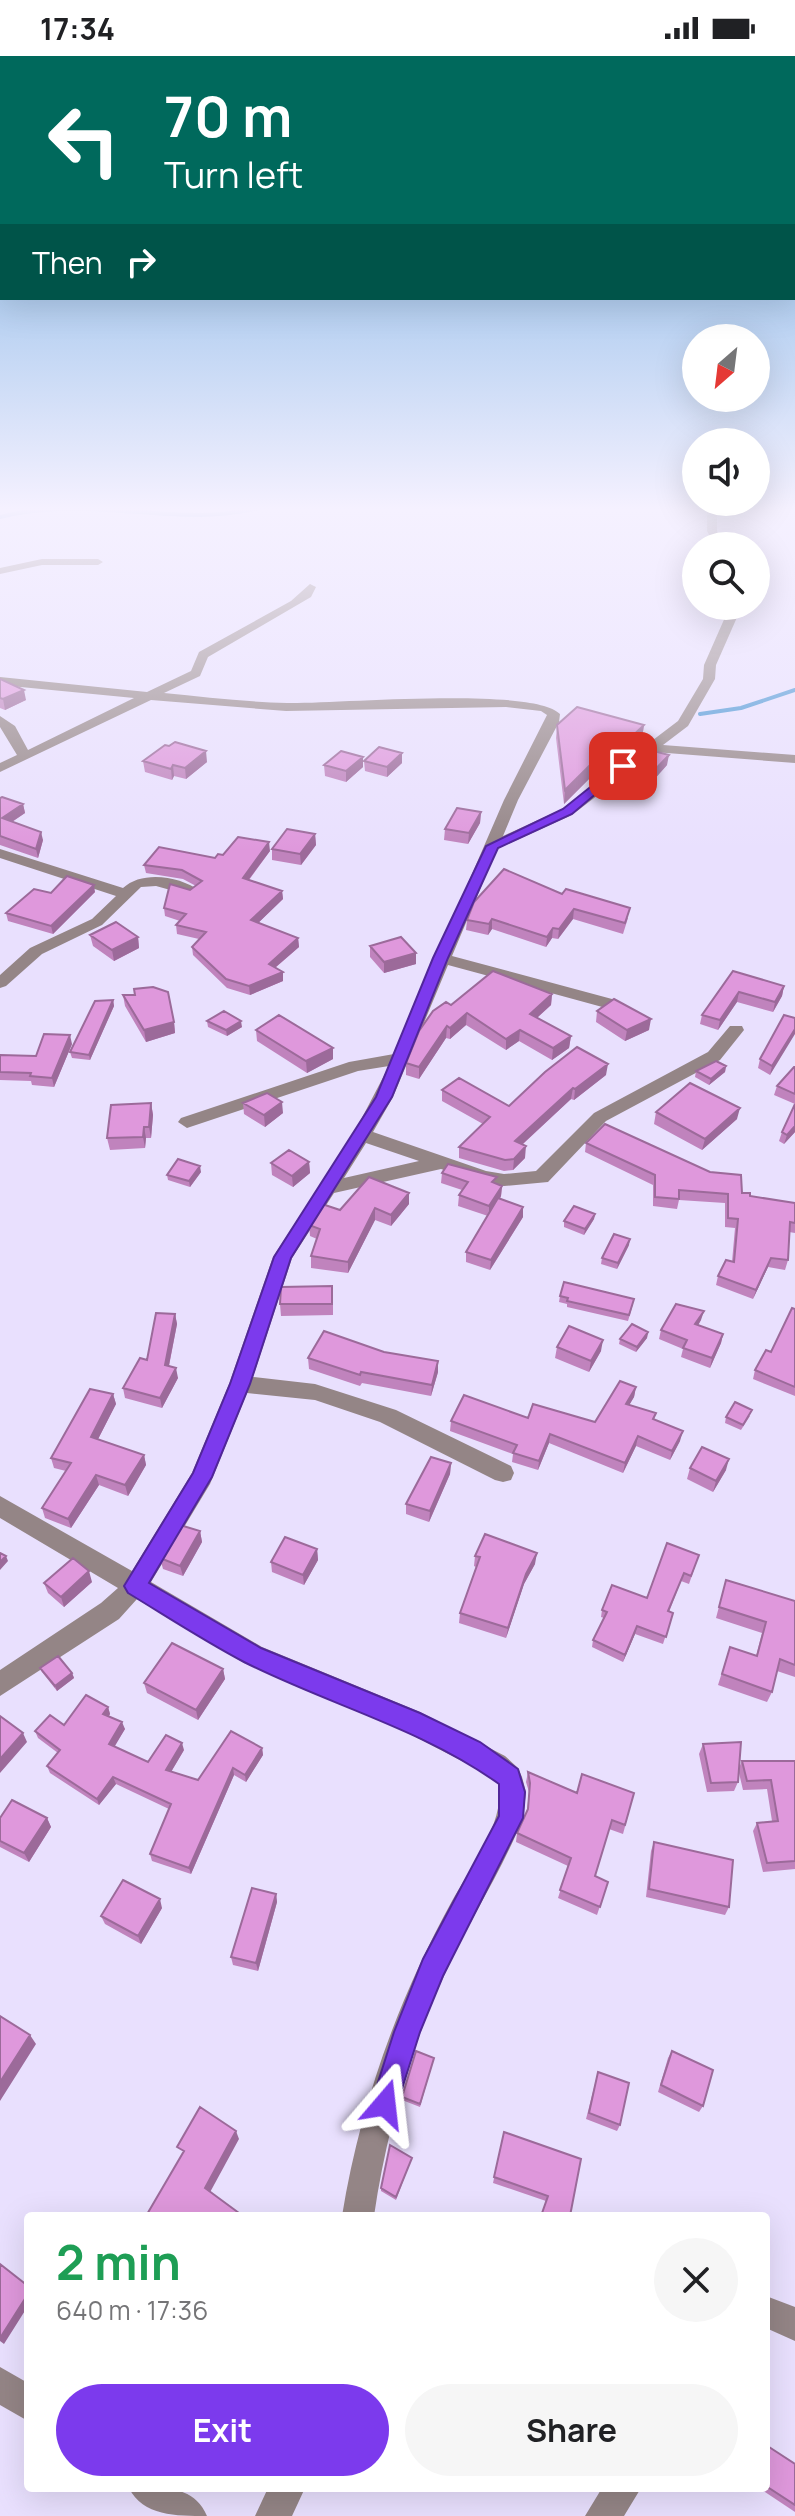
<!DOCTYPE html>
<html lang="en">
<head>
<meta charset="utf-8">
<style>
  :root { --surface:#fff; --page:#f6f6f6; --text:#202124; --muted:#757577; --accent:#7c3aed }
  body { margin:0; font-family:Manrope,sans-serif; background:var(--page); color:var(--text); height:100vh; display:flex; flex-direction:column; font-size:30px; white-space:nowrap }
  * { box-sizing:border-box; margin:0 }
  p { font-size:26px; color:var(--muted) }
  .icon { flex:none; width:44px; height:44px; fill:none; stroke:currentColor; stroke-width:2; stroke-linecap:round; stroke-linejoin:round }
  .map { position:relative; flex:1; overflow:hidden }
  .details { position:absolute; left:24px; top:2156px; width:746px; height:280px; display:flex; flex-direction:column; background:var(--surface); border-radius:8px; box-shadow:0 8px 32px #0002 }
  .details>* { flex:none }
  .banner { position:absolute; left:0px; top:0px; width:796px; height:244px; box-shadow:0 8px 32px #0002; background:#00695c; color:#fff; overflow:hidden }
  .needle { width:52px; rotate:208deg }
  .buttons { position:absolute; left:682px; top:268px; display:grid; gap:16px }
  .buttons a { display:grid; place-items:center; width:88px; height:88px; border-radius:50%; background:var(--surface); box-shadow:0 8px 32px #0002; font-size:40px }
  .pin { position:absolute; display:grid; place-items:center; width:68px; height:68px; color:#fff; margin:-34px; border-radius:16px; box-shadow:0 4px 12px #0006 }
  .me { position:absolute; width:88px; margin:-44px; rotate:17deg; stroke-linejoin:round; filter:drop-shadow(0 0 6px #0008) }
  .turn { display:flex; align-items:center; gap:28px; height:168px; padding:0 32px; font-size:36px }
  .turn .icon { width:104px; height:104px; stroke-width:2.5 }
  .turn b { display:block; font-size:56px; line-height:68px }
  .then { display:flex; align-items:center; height:76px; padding:0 32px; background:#0003; gap:16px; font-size:30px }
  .round { display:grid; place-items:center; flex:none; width:84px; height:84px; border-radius:42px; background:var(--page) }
  .summary { display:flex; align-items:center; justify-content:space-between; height:136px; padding:0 32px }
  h1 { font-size:48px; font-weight:700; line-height:60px; color:#1e9e55 }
  .action { display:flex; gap:16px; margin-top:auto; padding:16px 32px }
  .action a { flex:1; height:92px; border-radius:48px; background:var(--accent); color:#fff; font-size:32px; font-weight:700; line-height:92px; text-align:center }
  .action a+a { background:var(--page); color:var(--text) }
  .status { display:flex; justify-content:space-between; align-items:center; height:56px; padding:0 40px; background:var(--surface); direction:ltr }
  .status svg { height:22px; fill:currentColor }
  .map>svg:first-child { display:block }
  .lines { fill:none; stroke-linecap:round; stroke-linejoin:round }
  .stream { stroke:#4693d3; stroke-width:4 }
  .minor { fill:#948586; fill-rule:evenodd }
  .wall { fill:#c083bd }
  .shaded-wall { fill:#9c6a9a }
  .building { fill:#df98dc; stroke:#9c6a9a; stroke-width:2 }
  .route { fill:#7c3aed; stroke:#51269a; stroke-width:2 }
</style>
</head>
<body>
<div class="status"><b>17:34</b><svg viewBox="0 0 49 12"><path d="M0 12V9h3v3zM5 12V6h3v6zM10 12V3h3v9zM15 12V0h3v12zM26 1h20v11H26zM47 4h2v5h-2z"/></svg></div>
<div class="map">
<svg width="795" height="2460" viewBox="0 0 795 2460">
  <rect width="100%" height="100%" fill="#e9e0fe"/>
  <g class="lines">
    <path class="stream" d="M0,461C93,437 180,475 267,450
      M700,658L741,652L795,634"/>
    <path class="minor" d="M707,450H717V475L725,490H715L707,475Z
      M42,503H98L103,506L98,509H42L0,518V512Z
      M310,528L316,531L311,541L208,601L200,620L164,637C205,641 246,646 287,647C336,648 533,630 560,658L559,666L518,744L503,780L562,753L678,665L703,623L704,609L730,550H742L716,609L715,623L688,670L663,689L795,699V707L654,696L572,759L497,793L452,900L612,943L614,947L606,952L448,909L393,1041L373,1076L486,1115L504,1118L536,1115L594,1057L708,996L730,970H742L744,974L720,1004L606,1065L548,1126L504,1130L484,1127L441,1113L334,1137L292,1202L253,1321L315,1328L396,1354L511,1410L514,1417L511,1424L503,1426L495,1424L380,1366L315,1344L247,1337L210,1428L151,1526L262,1591L420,1656L505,1700L518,1712L522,1721L526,1736L523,1762C501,1817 468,1866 444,1920C409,1996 386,2078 374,2160H342C360,2049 398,1943 452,1845C469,1815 507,1763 498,1728L487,1718L402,1674L244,1607L137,1543L119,1563L0,1640V1614L101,1547L118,1532L0,1462V1440L132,1515L192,1417L229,1328L273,1201L354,1077L389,1010L358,1015L187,1072L178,1066L181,1062L349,1006L394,998L504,744L547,659L541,655L506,651L286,655L151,644L0,716V707L17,699L0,671V660L15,670L28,694L134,642L0,629V621L147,636L191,615L199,596L291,545ZM366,1087L419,1105L344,1122Z
      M0,793L123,832C142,814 180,820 200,835L192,840L156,830L141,831L102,869L42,898L6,930L0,932V919L30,892L92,863L116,840L0,802Z
      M766,2240L795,2251V2285L766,2272Z
      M0,2311L28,2327V2365L0,2349Z
      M129,2432C160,2432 193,2427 207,2460C176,2460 143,2460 129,2432Z
      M268,2432H305L292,2460H255Z
      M602,2432H641L624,2460H585Z"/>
  </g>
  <path class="wall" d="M0,623L26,644L5,654L0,652Z
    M557,669H644L642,682L629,695L628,699L596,723L590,722L564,748L556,682Z
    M143,705L207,706L186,723L174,720L172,724L145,716Z
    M364,705L402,707L387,721L365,715Z
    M324,709L363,711L346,726L325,720Z
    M667,709L643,736L616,729L618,718Z
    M0,742L23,748L25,757L12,766L43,784L38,802L0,789Z
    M481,756L480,767L468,788L444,784L445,773Z
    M315,778L316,789L301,809L272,804V793Z
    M270,795L249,824L282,835L283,843L258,867L298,882L299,891L275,912L283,925L250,939L227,932L193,899L192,891L199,883L177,878L176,869L180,865L165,860L164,852L196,830L183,823L146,817L144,809Z
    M95,836L53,878L8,865L6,857L51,837Z
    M562,838L628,862L623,878L573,863L558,883L552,882L546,891L492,873L488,879L466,874L467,864Z
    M90,879L138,881L139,892L114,905L93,890Z
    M370,890L416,897V908L384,917L370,901Z
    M733,915L784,930L782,940L773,956L737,946L718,974L700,968L702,959Z
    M552,938L551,949L537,962L571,980L569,992L552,1004L519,985L506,994L466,969L450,983L446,982L419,1023L406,1019V1007L451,949Z
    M123,939L174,966L175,977L146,986L125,950Z
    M113,944L114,950L90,1004L72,1002L70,996Z
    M597,955L649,974L625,985L596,966Z
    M795,962L770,1019L758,1012L760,1003Z
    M207,965L242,971L227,980L208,971Z
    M256,974L333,1003L307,1017L257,985Z
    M72,988L54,1031L32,1029L31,1025L0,1024V999L36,1000Z
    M726,1010L725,1016L709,1029L695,1021L696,1015Z
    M795,1011V1048L774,1039L777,1030Z
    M606,1019L574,1044L571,1043L523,1088L525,1102L513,1114L504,1115L459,1102V1091L483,1068L442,1045V1034L509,1050Z
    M151,1047L153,1059L151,1082H146L145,1092L110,1094L107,1082Z
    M243,1047L283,1057L265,1071L244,1058Z
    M656,1056L737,1063L702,1094L654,1068Z
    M782,1076H795L784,1088L779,1085Z
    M586,1087L750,1140L795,1147V1177L789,1176L788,1204L785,1214L768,1211L753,1243L716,1229L718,1220L732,1206L735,1172L725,1171V1147L679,1144L677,1153L653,1150V1129L585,1096Z
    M309,1106L310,1117L293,1131L272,1119L271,1107Z
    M201,1116L190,1131L168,1124L167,1119Z
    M442,1117L502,1130L501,1140L500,1143L523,1161L490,1214L466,1206V1196L488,1160L458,1150L459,1139L462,1134L441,1127Z
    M409,1148L391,1170L375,1164L348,1217L311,1212V1200L317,1183L310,1180L309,1169L340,1154Z
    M595,1158L594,1163L584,1179L564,1171V1165Z
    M629,1189L617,1213L601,1208L602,1202Z
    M560,1240L633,1248L628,1265L567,1251V1248L559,1246Z
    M333,1241V1259L281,1260L280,1248Z
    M795,1253V1340L753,1323L755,1314L771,1296Z
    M175,1258L177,1268L169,1310L178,1322L162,1352L125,1342L123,1332L147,1304Z
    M701,1264L698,1269L723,1278L721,1287L710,1312L681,1301L683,1293L659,1283L661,1274Z
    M648,1276L647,1282L636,1296L619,1288L620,1283Z
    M557,1291L601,1295L589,1316L555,1302Z
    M384,1296L438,1305V1316L431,1340L362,1327L360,1330L309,1313L308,1302Z
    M636,1331L634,1341L629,1349L656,1357L654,1363L680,1385L670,1404L636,1390L623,1417L549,1387L538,1414L512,1406L513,1398L450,1375L451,1365L528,1362L595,1366Z
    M113,1338L116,1348L98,1383L144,1399L146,1409L128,1440L99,1429L71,1472L45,1462L42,1452L66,1415L54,1412L51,1402Z
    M750,1360L741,1374L725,1367L726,1361Z
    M451,1407L450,1418L429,1466L406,1458V1448Z
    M690,1412L726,1414L713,1436L687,1423Z
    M200,1475L202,1486L183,1520L163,1513L160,1502Z
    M317,1493L318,1504L304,1529L272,1516L271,1506Z
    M699,1499L689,1528L681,1525L669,1556L673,1557L663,1588L635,1578L623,1606L592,1591L593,1584L604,1562L601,1561L602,1554L647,1542Z
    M475,1500L535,1508L524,1528L506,1582L459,1567L460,1557L476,1511L474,1510Z
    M726,1524L795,1545V1621L777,1615L772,1636L767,1646L718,1629L730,1591L756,1600L762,1577L716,1562Z
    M92,1526L64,1551L48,1537L44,1527Z
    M40,1612L72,1617L74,1622L57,1635L42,1616Z
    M223,1613L225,1623L198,1664L147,1637L144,1627Z
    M108,1651L110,1658L109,1660L125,1673L114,1690L148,1706L184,1694L171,1716L198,1724L262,1692L263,1699L246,1726L234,1719L191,1818L152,1805L150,1798L169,1753L116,1728L99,1749L50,1717L47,1710L58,1697L38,1682L35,1675L64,1669Z
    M703,1688L739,1712L742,1705H795V1813L763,1816L753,1775L757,1767L772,1765L767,1733L743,1734L739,1717L738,1726L734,1735L707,1736L699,1698Z
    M528,1716L577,1737H634L623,1778L609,1773L595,1820L608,1826L597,1859L558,1842L568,1810L516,1786L517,1777L527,1755L529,1736L526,1726Z
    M0,1762H47L51,1771L29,1806L0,1791Z
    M654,1786L729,1851L725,1859L646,1841L651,1795Z
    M276,1838L277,1846L258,1915L233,1909L231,1901Z
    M162,1852L141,1888L105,1868L101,1860Z
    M672,1995L703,2050L699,2056L658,2036L668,2002Z
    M434,2002L420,2051L402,2044V2041Z
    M598,2016L620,2069L617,2075L586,2063Z
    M504,2076L570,2160L546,2145L493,2127Z
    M412,2102L396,2144L381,2135V2132Z
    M766,2389L795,2408V2456L759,2432H766Z"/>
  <path class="shaded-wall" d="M24,634L26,644L5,654L3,643Z
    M644,669L642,682L629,695L628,699L596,723L598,710L627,685Z
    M206,695L207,706L186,723L185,712Z
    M402,697V707L387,721V711Z
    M669,699L667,709L643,736L644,725Z
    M363,701V711L346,726V715Z
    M591,708L590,722L564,748L565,734Z
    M173,709L174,720L172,724L171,713Z
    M23,748L25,757L4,771L2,762Z
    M481,756L480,767L468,788L469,777Z
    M41,776L43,784L38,802L36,793Z
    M315,778L316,789L301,809L300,798Z
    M269,786L270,795L243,831V822Z
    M94,829L95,836L53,878L51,870Z
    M282,835L283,843L252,873L251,864Z
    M574,853L573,863L558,883L559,873Z
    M492,863V873L488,879L489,868Z
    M553,872L552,882L546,891L547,881Z
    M138,881L139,892L114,905L112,894Z
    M298,882L299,891L270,916L269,908Z
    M416,897V908L384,917V906Z
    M283,916V925L250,939L249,930Z
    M784,930L782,940L773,956L775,946Z
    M739,936L737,946L718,974L720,964Z
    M552,938L551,949L529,969L530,958Z
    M113,944L114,950L90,1004L89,999Z
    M467,957L466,969L450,983V972Z
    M651,963L649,974L625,985L627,974Z
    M241,965L242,971L227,980L226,974Z
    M174,966L175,977L146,986L144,974Z
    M447,970L446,982L419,1023V1011Z
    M795,973V978L770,1019L772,1010Z
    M520,974L519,985L506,994V983Z
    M70,979L72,988L54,1031L52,1022Z
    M571,980L569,992L552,1004L553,992Z
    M333,992V1003L307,1017L306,1005Z
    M608,1008L606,1019L574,1044L575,1033Z
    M726,1010L725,1016L709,1029L711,1023Z
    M573,1032L571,1043L514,1096L515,1085Z
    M282,1046L283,1057L265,1071L264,1059Z
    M151,1047L153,1059L151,1082L149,1071Z
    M740,1052L737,1063L702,1094L705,1083Z
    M795,1070V1076L784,1088L787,1079Z
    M144,1071L146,1082L145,1092L143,1081Z
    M526,1090L525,1102L513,1114L514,1103Z
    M309,1106L310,1117L293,1131L292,1120Z
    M200,1110L201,1116L190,1131L189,1125Z
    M502,1130L501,1140L489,1160V1150Z
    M409,1137V1148L391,1170V1159Z
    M523,1151V1161L490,1214L491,1204Z
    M375,1152V1164L348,1217V1206Z
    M595,1158L594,1163L584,1179L585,1173Z
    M630,1183L629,1189L617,1213L618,1207Z
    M771,1202L768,1211L753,1243L756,1234Z
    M704,1255L701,1264L693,1278L695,1268Z
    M175,1258L177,1268L167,1319L165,1309Z
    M648,1276L647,1282L636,1296L637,1291Z
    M723,1278L721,1287L710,1312L712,1302Z
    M603,1284L601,1295L589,1316L591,1305Z
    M438,1305V1316L431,1340L432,1329Z
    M176,1312L178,1322L162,1352L160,1342Z
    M636,1331L634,1341L624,1358L626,1348Z
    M113,1338L116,1348L94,1391L91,1381Z
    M683,1375L680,1385L670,1404L672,1395Z
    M550,1378L549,1387L538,1414L539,1405Z
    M638,1380L636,1390L623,1417L625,1407Z
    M144,1399L146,1409L128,1440L125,1429Z
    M729,1403L726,1414L713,1436L716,1425Z
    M451,1407L450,1418L429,1466L430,1455Z
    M96,1419L99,1429L71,1472L68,1463Z
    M200,1475L202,1486L183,1520L180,1510Z
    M317,1493L318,1504L304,1529L303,1519Z
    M537,1497L535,1508L524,1528L506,1582L508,1572L526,1518Z
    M6,1500L8,1505L0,1514V1506Z
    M89,1515L92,1526L64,1551L61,1541Z
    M637,1570L635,1578L623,1606L625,1599Z
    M223,1613L225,1623L198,1664L196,1654Z
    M72,1617L74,1622L57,1635L55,1630Z
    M108,1651L110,1658L105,1665L103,1658Z
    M122,1666L125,1673L112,1695L109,1688Z
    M23,1677L27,1686L0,1717V1703Z
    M182,1687L184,1694L168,1721L166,1714Z
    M262,1692L263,1699L246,1726L245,1719Z
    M233,1712L234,1719L191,1818L189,1812Z
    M113,1721L116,1728L99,1749L97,1743Z
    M47,1762L51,1771L29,1806L24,1797Z
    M276,1838L277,1846L258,1915L256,1907Z
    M160,1843L162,1852L141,1888L138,1880Z
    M30,1979L36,1988L0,2045V2026Z
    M236,2075L239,2083L208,2140L205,2132Z
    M28,2238V2250L4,2288L0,2285V2282Z"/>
  <path class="building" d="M0,623L24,634L3,643L0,642Z
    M577,651L644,669L627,685L630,686L598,710L591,708L565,734L557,669Z
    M175,686L206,695L185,712L173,709L171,713L143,705L165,689L169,690Z
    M379,691L402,697L387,711L364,705Z
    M650,694L669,699L644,725L618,718Z
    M341,695L363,701L346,715L324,709Z
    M2,741L23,748L2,762L41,776L36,793L0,780V742Z
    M457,752L481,756L469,777L445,773Z
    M287,773L315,778L300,798L272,793Z
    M238,781L269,786L243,822L282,835L251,864L298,882L269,908L283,916L249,930L226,923L192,891L206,876L176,869L186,858L164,852L170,828L190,834L202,825L182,814L144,809L159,791L215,802L218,798L223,799Z
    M504,813L562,838L566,833L630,852L625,867L574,853L559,873L553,872L547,881L492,863L489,868L467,864L474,846Z
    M67,820L94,829L51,870L6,857L34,833L51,837Z
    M116,866L138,881L112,894L90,879Z
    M401,881L416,897L384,906L370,890Z
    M493,915L552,938L530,958L571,980L553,992L520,974L506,983L467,957L450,972L447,970L419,1011L406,1007L419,975L433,955L446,946L451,949Z
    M733,915L784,930L775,946L739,936L720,964L702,959Z
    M153,931L168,936L174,966L144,974L123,939H135L134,933Z
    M614,943L651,963L627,974L597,955Z
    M113,944L89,999L70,996L95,945Z
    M224,955L241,965L226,974L207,965Z
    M279,959L333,992L306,1005L256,974Z
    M784,959L795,962V973L772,1010L760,1003Z
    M44,978L70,979L52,1022L30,1020L31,1017L0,1016V999L36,1000Z
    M577,991L608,1008L575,1033L573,1032L515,1085L526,1090L514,1103L505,1104L459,1091L490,1061L442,1034L459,1022L509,1050L545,1016Z
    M716,1005L726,1010L711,1023L696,1015Z
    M794,1011H795V1038L777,1030Z
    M690,1027L740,1052L705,1083L656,1056Z
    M267,1037L282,1046L264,1059L243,1047Z
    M151,1047L149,1071H144L143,1081L107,1082L111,1049Z
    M795,1048V1070L787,1079L782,1076Z
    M605,1068L710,1116L741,1119L742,1137H750V1140L795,1147V1167L790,1166L788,1204L771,1202L756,1234L718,1220L726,1204L734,1206L738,1163L728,1162V1138L679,1134V1143L655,1141V1119L586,1087Z
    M289,1094L309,1106L292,1120L271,1107Z
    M178,1103L200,1110L189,1125L167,1119Z
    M448,1108L497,1121L492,1126L502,1130L489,1150L459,1139L468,1126L442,1117Z
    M369,1121L409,1137L391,1159L375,1152L348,1206L311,1200L320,1173L309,1169L322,1148L340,1154Z
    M498,1142L523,1151L491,1204L466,1196Z
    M574,1150L595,1158L585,1173L564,1165Z
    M614,1178L630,1183L618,1207L602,1202Z
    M564,1226L634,1243L629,1259L567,1245L568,1242L560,1240Z
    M332,1230V1248H280L281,1231Z
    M676,1248L704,1255L695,1268L723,1278L712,1302L683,1292L687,1284L661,1274Z
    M792,1252L795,1253V1331L755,1314L766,1294L771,1296Z
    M156,1257L175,1258L165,1309L176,1312L160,1342L123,1332L140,1302L147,1304Z
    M632,1268L648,1276L637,1291L620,1283Z
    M569,1270L603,1284L591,1305L557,1291Z
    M324,1275L384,1296L438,1305L432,1329L361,1316L360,1319L308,1302Z
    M620,1325L636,1331L626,1348L656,1357L653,1363L683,1375L672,1395L638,1380L625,1407L550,1378L539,1405L513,1397L517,1389L451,1365L464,1339L528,1362L533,1348L595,1366Z
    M90,1333L113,1338L91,1381L144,1399L125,1429L96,1419L68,1463L42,1452L71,1407L51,1402Z
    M735,1346L752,1354L743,1369L726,1361Z
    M702,1391L729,1403L716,1425L690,1412Z
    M431,1401L451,1407L430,1455L406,1448Z
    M180,1469L200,1475L180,1510L160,1502Z
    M485,1478L537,1497L526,1518L508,1572L460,1557L480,1501L475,1500Z
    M285,1481L317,1493L303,1519L271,1506Z
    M667,1487L699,1499L691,1520L684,1517L668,1555L673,1557L666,1581L637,1570L625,1599L593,1584L607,1556L602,1554L612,1529L647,1542Z
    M0,1497L6,1500L0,1506Z
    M73,1502L89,1515L61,1541L44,1527Z
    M726,1524L795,1545V1609L780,1603L772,1636L722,1618L730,1591L757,1600L766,1566L719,1551Z
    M172,1587L223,1613L196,1654L144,1627Z
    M58,1600L72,1617L55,1630L40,1612Z
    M86,1639L108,1651L103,1658L122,1666L109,1688L148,1706L166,1679L182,1687L166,1714L198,1724L231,1675L262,1692L245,1719L233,1712L189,1812L150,1798L171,1748L113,1721L97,1743L47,1710L60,1694L35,1675L50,1659L64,1669Z
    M0,1660L23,1677L0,1703Z
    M741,1686L738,1726L711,1727L703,1688Z
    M742,1705H795V1805L767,1807L757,1767L778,1765L771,1724L747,1725Z
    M528,1716L577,1737L582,1718L634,1737L625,1769L612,1764L595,1820L608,1826L600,1851L560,1834L571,1802L517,1777L528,1753L530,1727Z
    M12,1744L47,1762L24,1797L0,1785V1762Z
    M654,1786L733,1804L729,1851L649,1833Z
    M123,1824L160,1843L138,1880L101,1860Z
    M252,1832L276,1838L256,1907L231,1901Z
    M0,1960L30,1979L0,2026Z
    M416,1995L434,2002L420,2048L402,2041Z
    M672,1995L713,2014L703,2050L661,2029Z
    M598,2016L629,2027L620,2069L589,2057Z
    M200,2051L236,2075L205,2132L243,2160H146L184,2095L177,2091Z
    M504,2076L581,2103L570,2160H541L548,2140L494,2121Z
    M390,2089L412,2102L396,2141L381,2132Z
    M0,2208L28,2230V2238L0,2282Z
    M766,2389L795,2408V2449L766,2430Z"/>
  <linearGradient id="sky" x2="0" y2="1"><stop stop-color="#67a7e0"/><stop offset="0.57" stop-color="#f5f1ff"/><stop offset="1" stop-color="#f5f1ff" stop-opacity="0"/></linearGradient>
  <rect width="795" height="795" fill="url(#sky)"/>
  <path class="route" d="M619,708L629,710L572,758L498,792L448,902L392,1041L291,1202L250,1328L212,1421L149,1527L261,1592L420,1657L480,1686L518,1713L525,1736L523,1762L443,1920L420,1976L394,2058L385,2062L375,2058L371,2048L394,1976L423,1903L499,1760V1728C421,1672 329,1649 244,1606C204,1585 166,1560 128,1537L124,1530L193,1417L230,1328L274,1201L376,1041L433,902L486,790L563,753Z"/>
</svg>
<div class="buttons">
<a><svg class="needle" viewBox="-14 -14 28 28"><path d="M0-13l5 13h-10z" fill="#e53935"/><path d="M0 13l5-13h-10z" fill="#757577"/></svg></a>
<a><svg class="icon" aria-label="sound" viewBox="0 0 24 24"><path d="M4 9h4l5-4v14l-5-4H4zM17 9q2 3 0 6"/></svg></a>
<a><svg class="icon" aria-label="search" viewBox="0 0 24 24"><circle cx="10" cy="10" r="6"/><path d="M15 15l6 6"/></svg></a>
</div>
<div class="pin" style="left:623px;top:710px;background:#d93025"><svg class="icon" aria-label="arrive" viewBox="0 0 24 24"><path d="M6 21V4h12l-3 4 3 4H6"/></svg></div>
<svg class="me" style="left:385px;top:2048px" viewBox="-20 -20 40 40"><path d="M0-17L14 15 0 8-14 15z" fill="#7c3aed" stroke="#fff" stroke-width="4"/></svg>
<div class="banner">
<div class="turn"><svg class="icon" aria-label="left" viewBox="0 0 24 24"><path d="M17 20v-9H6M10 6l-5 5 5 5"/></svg><div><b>70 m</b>Turn left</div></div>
<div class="then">Then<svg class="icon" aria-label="right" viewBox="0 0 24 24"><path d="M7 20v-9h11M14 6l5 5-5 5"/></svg></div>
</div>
<section class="details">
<div class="summary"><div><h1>2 min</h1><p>640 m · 17:36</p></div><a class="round"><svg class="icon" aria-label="close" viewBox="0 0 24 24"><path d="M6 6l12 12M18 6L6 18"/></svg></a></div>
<div class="action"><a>Exit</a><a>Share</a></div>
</section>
</div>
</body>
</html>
